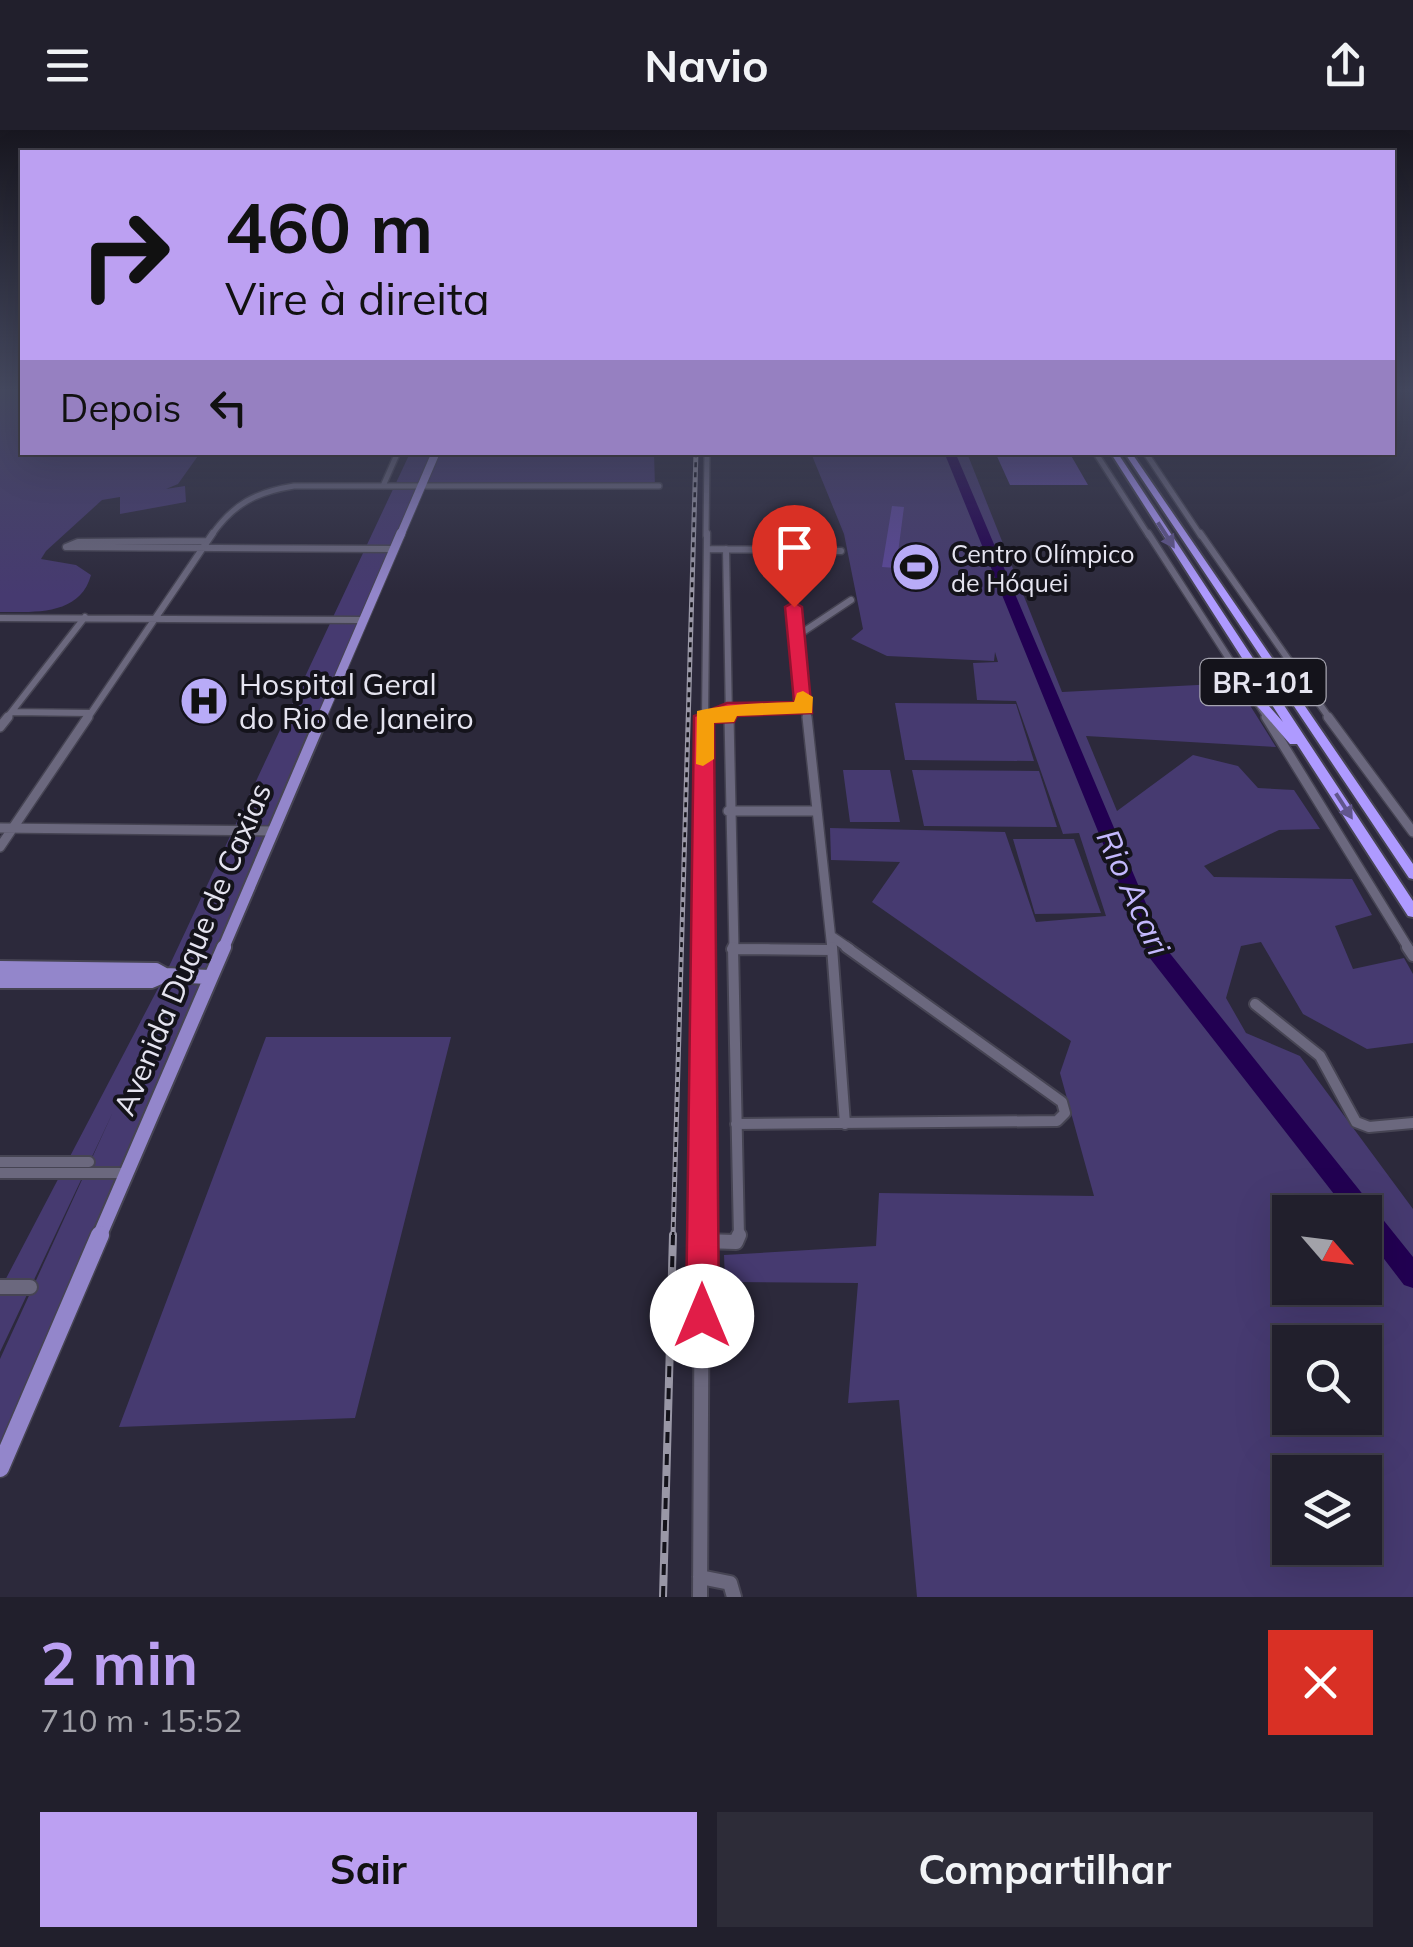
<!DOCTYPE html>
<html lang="pt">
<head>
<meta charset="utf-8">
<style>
  :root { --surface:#211f2c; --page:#2d2c38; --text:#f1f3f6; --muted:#a2a2a9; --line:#3e3d48; --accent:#bca0f2 }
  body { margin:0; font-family:Mulish,sans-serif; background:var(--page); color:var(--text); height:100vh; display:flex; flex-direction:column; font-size:38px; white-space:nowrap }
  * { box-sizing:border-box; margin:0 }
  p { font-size:32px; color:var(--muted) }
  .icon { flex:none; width:55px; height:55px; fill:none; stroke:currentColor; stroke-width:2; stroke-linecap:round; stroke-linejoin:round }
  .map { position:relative; height:1467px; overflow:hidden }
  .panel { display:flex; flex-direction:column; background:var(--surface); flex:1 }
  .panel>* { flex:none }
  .hud { position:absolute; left:20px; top:20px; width:1375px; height:305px; border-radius:0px; box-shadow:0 10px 40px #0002,0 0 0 2px var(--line); background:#bca0f2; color:#111; overflow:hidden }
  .needle { width:65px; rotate:118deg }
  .controls { position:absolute; left:1272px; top:1065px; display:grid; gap:20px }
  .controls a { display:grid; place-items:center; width:110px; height:110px; border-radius:0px; background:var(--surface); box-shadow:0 10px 40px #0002,0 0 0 2px var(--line); font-size:50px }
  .pin { position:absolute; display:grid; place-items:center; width:85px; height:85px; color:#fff; margin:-102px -42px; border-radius:50% 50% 50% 0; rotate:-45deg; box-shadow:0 0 10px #0007 }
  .pin .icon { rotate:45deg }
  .me { position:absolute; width:110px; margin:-55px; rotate:0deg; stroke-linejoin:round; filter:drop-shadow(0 0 8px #0008) }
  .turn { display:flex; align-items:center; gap:35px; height:210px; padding:0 40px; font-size:45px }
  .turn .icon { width:130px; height:130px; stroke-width:2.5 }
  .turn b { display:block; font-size:70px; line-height:85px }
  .then { display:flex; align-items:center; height:95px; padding:0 40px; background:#0003; gap:20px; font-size:38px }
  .round { display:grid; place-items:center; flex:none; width:105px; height:105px; border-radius:0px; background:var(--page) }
  .headline { display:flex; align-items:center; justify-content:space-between; height:170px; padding:0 40px }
  h1 { font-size:60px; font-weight:700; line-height:75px; color:var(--accent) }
  .button { display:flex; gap:20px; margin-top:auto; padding:20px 40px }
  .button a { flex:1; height:115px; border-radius:0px; background:var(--accent); color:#111; font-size:40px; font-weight:700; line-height:115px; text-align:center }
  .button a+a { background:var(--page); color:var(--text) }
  header { display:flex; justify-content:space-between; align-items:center; height:130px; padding:0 40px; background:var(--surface); font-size:45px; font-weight:700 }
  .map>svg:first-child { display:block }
  .green { fill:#463a70; fill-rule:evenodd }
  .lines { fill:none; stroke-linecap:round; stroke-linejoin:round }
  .river { fill:#220052; fill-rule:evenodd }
  .building { fill:#5c489a }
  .minor-far4-casing { stroke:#464453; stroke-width:8 }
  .minor-far3-casing { stroke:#464453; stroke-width:9 }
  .minor-far2-casing { stroke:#464453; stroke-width:12 }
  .minor-far1-casing { stroke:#464453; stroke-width:14 }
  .minor-casing { stroke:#464453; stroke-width:18 }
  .major-far4-casing { stroke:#464453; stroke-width:10 }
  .major-far3-casing { stroke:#464453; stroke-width:11 }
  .major-far2-casing { stroke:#464453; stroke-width:15 }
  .major-far1-casing { stroke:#464453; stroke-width:18 }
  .major-casing { stroke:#464453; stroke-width:21 }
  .highway-casing { stroke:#464453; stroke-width:4 }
  .minor-far4 { stroke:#6b687e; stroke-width:5 }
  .minor-far3 { stroke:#6b687e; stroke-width:6 }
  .minor-far2 { stroke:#6b687e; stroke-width:9 }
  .minor-far1 { stroke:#6b687e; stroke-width:10 }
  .minor { stroke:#6b687e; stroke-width:14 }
  .major-far4 { stroke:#9386cb; stroke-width:8 }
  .major-far3 { stroke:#9386cb; stroke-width:9 }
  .major-far2 { stroke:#9386cb; stroke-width:11 }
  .major-far1 { stroke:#9386cb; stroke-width:14 }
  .major { stroke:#9386cb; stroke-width:18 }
  .highway { fill:#ae9aff; fill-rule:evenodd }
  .rail-far1-casing { stroke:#9997a6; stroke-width:5 }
  .rail-casing { stroke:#9997a6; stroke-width:8 }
  .rail-far1 { stroke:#14131b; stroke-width:2.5; stroke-dasharray:5; stroke-linecap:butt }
  .rail { stroke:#14131b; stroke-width:4; stroke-dasharray:11; stroke-linecap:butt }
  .oneway { fill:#61568d }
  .route { fill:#e11d48; stroke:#92132f; stroke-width:2.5 }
  .slow { fill:#f59e0b }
  .labels { text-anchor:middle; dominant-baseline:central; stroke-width:8; stroke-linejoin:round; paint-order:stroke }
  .far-poi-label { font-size:25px; fill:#e5e4f0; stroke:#14131b; text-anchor:start }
  .shield { fill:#14131b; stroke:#a6a5b0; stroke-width:2.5 }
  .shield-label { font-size:28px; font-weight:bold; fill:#e5e4f0 }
  .poi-label { font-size:30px; fill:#e5e4f0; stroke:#14131b; text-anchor:start }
  .street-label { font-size:30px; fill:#e5e4f0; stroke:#14131b }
  .water-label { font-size:32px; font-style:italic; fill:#c3b8fc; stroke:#14131b }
</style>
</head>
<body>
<header><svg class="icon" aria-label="menu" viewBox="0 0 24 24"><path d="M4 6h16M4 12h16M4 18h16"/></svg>Navio<svg class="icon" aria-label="share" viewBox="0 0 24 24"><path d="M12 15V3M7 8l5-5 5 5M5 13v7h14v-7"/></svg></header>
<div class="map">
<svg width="1413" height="1467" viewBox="0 0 1413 1467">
  <rect width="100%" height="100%" fill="#2c293b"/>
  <path class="green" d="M0,258H22V322L200,323L178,354L166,359L185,356L186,372L120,384V367L102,370L46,421L41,429L76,435L91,445C80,486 34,482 0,482Z
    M410,323H654L655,357H422L0,1332V1229L113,982L0,1222V1160L165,845Z
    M811,323H967L1062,562L1236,553L1276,617L1086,606L1117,681L1193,625L1238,636L1258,658L1294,660L1320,699L1279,700L1204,736L1214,747L1352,749L1372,785L1335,796L1353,839L1404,828L1413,844V913L1367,919L1303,884L1261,812L1241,816L1226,868L1246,903L1300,926L1413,1079V1467H917L899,1270L848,1273L858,1153L725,1152L724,1125L876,1116L879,1063L1094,1066L1060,943L1071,911L872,772L900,732L831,730L830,698L1005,702L1036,792L1106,786L1079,703L1063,704L1016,571L977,570L973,533L998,532L995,522L994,531L887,526L851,509L863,499L844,404ZM1290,1082H1365V1158H1290ZM1290,1212H1365V1288H1290ZM1290,1342H1365V1418H1290Z
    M895,573L1016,574L1034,631L905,630Z
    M843,640H890L900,692H850Z
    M912,640L1039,641L1057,697L924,696Z
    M1013,709H1074L1101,783L1035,784Z
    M266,907H451L355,1288L119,1297Z"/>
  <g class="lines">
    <path class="river" d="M944,322H955L1164,816L1413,1127V1158L1404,1155L1365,1104V1082H1348L1149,827Z"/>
  </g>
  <path class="building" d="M995,322H1069L1088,355H1010Z
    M892,376L904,377L896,438L882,437Z"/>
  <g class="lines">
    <g class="minor-far4-casing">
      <path id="minor-far4" d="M1095,322L1149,406
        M1145,322L1201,406
        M383,356L398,322
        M211,406C233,374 256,362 294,356H659
        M706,406L707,322"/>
    </g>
    <g class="minor-far3-casing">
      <path id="minor-far3" d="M1148,403L1268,589
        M1200,403L1330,589
        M66,417L393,419
        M66,417L78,412L207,411
        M707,419L841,421
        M726,419L729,589
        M788,420L807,589
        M0,488L362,490
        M797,506L851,470
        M727,579H805
        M12,582L90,583
        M6,589L85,487
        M87,589L213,403
        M705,589L707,403"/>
    </g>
    <g class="minor-far2-casing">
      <path id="minor-far2" d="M729,587L734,819
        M807,587L832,819
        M1266,587L1409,819
        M1328,587L1413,702
        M0,597L8,587
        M728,681H816
        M0,698L272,701
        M0,717L88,587
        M831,806L850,819
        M704,819L705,587
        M732,819H768"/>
    </g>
    <g class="minor-far1-casing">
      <path id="minor-far1" d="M733,817L739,1107
        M832,817L845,994
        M1407,817L1413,826
        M732,819L832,820
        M1255,874L1320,926L1356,992L1369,997L1413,993
        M736,994L1057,991L1065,983L1062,972L846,817
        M0,1032H89
        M0,1043H127
        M702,1107L704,817"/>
    </g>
    <g class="minor-casing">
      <path id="minor" d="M703,1111L736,1112L739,1105
        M0,1157H30
        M700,1447L730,1453L734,1467
        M700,1467L702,1105"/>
    </g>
    <g class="major-far4-casing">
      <path id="major-far4" d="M400,406L436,322"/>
    </g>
    <g class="major-far3-casing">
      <path id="major-far3" d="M321,589L401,403"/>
    </g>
    <g class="major-far2-casing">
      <path id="major-far2" d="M223,819L322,587"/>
    </g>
    <g class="major-far1-casing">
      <path id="major-far1" d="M0,838L156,840L165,845L209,847
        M0,851H151L165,845
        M99,1107L224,817"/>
    </g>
    <g class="major-casing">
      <path id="major" d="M0,1338L100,1105"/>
    </g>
    <g class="highway-casing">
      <path id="highway" d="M1110,322H1117L1413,771V787L1408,786L1297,614H1290L1239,555V551H1247L1283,592Z
        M1124,322H1131L1413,734V749L1409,748Z"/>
    </g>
    <use href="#minor-far4" class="minor-far4"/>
    <use href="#minor-far3" class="minor-far3"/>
    <use href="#minor-far2" class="minor-far2"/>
    <use href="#minor-far1" class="minor-far1"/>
    <use href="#minor" class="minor"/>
    <use href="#major-far4" class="major-far4"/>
    <use href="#major-far3" class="major-far3"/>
    <use href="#major-far2" class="major-far2"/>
    <use href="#major-far1" class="major-far1"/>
    <use href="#major" class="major"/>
    <use href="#highway" class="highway"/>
    <g class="rail-far1-casing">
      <path id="rail-far1" d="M673,1107L696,322"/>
    </g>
    <g class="rail-casing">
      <path id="rail" d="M663,1467L673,1105"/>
    </g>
    <use href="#rail-far1" class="rail-far1"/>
    <use href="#rail" class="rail"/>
  </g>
  <defs><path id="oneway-solid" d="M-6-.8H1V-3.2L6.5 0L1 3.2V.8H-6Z" transform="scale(2.5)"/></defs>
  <g class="oneway">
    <use href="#oneway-solid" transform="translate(1166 405) rotate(57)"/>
    <use href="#oneway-solid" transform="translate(1344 676) rotate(57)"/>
  </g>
  <linearGradient id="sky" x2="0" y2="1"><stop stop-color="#181720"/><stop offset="0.56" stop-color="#454960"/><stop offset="1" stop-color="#454960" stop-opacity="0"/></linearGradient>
  <rect width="1413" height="464" fill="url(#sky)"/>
  <path class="route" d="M794,472L802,477L812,583L737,586L734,592L714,593L719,1186L714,1197L702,1202L691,1197L686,1186L694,586L727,573L794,572L785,477Z"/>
  <path class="slow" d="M803,561L813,567L812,583L737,586L734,592L714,593V629L703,636L696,634L697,581C728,574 759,573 794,572L797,563Z"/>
  <defs>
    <g id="stadium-disc" transform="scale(2.5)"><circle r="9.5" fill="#b8abf7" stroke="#14131b"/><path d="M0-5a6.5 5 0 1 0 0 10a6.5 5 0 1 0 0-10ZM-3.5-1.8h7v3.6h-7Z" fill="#111"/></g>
    <g id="hospital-disc" transform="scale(2.5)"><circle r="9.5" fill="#b8abf7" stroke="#14131b"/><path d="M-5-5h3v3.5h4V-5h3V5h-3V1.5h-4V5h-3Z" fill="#111"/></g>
  </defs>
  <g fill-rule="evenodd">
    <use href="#stadium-disc" x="916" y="437"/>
    <use href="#hospital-disc" x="204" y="571"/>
  </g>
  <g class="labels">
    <g class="far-poi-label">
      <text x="951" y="423">Centro Olímpico<tspan x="951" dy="29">de Hóquei</tspan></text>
    </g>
    <rect class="shield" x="1200.5" y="529" width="125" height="46" rx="8"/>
    <g class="shield-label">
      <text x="1263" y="552">BR-101</text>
    </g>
    <g class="poi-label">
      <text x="239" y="554">Hospital Geral<tspan x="239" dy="34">do Rio de Janeiro</tspan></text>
    </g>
    <g class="street-label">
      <text transform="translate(192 819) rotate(-67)">Avenida Duque de Caxias</text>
    </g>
    <g class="water-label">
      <text transform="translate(1134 762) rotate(66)">Rio Acari</text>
    </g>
  </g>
</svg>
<div class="controls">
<a><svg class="needle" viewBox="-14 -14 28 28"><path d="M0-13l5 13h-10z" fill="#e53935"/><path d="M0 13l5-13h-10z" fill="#a2a2a9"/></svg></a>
<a><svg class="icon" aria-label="search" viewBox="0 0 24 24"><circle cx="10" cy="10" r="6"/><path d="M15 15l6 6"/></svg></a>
<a><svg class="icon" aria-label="layers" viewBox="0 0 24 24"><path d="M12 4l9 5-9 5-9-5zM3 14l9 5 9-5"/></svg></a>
</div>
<div class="pin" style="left:794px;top:477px;background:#d93025"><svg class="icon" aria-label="arrive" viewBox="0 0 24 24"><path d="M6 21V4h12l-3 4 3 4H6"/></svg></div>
<svg class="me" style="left:702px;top:1186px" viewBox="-20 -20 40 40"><circle r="19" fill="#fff"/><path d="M0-13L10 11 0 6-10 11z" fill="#e11d48"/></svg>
<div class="hud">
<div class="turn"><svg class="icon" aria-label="right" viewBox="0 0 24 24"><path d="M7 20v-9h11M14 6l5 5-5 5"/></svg><div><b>460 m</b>Vire à direita</div></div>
<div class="then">Depois<svg class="icon" aria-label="left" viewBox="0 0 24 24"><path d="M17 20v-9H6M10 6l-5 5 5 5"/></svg></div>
</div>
</div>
<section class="panel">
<div class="headline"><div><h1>2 min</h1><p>710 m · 15:52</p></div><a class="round" style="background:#d93025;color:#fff"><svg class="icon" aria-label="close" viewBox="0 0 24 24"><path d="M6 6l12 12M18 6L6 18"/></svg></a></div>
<div class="button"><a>Sair</a><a>Compartilhar</a></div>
</section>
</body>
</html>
